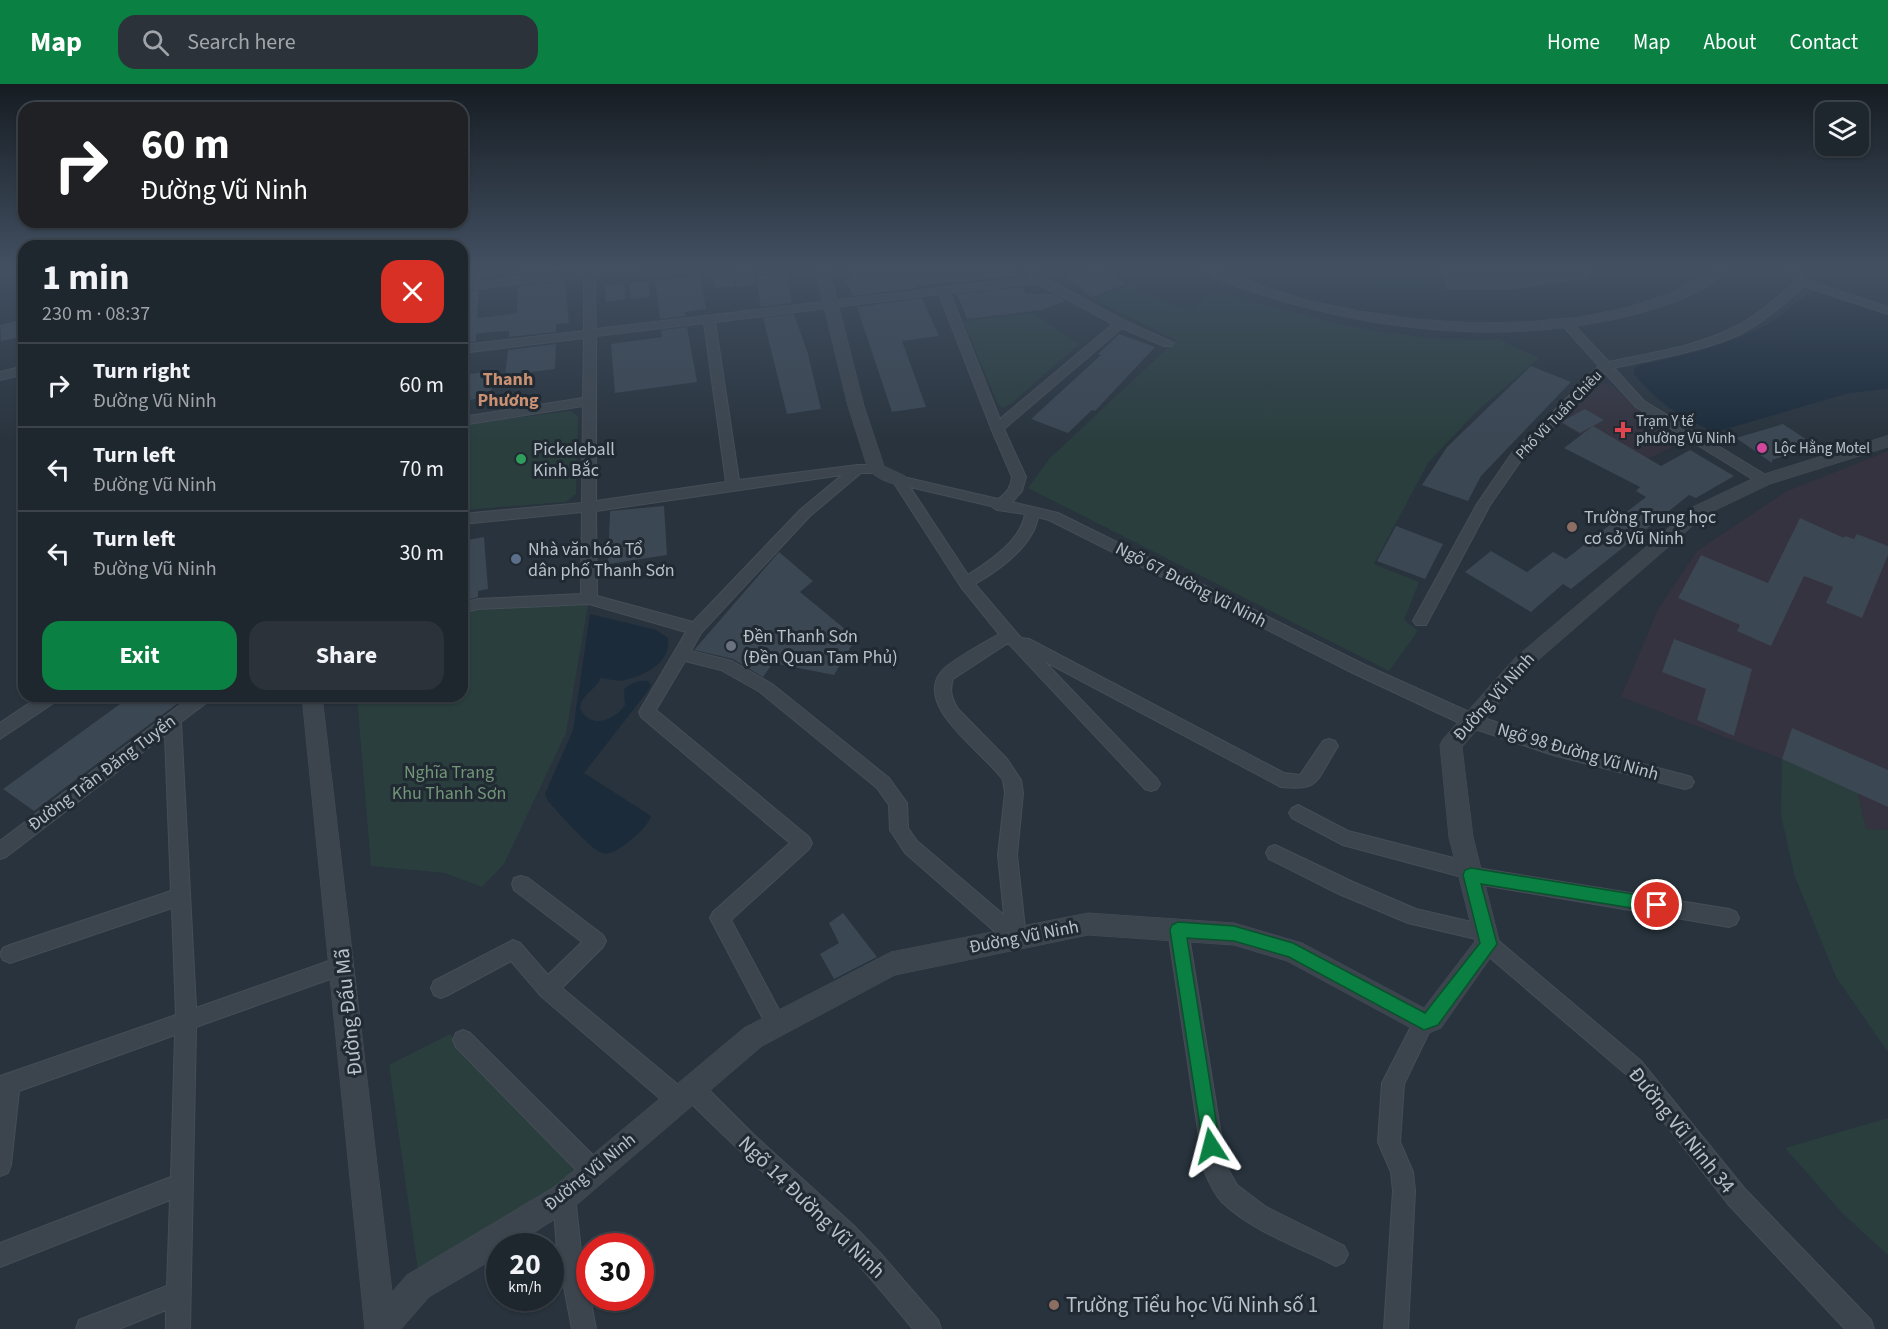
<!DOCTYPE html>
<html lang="en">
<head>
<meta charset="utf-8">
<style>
  :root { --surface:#1e262e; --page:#2b323a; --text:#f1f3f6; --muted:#a1a5aa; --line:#3c434a; --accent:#0b8043 }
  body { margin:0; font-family:"Source Sans 3",sans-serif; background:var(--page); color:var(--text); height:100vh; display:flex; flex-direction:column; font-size:22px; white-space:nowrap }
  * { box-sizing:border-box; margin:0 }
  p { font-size:20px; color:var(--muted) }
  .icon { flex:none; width:33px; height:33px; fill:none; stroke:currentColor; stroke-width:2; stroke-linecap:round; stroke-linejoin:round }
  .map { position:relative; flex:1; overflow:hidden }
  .drawer { position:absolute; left:18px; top:156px; width:450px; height:462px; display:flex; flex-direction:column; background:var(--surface); border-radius:18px; box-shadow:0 2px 4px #0004,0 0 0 2px var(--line) }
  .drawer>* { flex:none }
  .banner { position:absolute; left:18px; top:18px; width:450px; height:126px; border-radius:18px; box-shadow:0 2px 4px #0004,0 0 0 2px var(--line); background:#202124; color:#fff; overflow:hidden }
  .fabs { position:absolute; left:1815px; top:18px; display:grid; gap:12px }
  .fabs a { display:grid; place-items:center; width:54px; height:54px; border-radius:12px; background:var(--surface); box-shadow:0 2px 4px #0004,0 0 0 2px var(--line); font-size:30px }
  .speed { position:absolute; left:486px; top:1149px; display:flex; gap:12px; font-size:30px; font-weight:700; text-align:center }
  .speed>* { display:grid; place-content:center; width:78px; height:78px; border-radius:50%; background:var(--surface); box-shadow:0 2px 4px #0004,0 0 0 2px var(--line); line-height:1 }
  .speed small { font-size:15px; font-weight:400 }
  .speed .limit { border:9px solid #d22; background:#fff; color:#111 }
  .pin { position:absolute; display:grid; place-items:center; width:51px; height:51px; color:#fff; margin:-26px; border:3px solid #fff; border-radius:50%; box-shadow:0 2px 6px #0007 }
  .me { position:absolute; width:66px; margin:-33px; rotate:351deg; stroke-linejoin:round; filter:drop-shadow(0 0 4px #0008) }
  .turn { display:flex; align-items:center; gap:21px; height:126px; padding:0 24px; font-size:27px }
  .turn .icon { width:78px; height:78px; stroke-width:2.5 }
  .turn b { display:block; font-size:42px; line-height:51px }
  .round { display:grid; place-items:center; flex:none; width:63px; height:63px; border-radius:18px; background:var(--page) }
  .head { display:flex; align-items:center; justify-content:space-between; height:102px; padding:0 24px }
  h1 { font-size:36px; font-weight:700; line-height:45px }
  .cta { display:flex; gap:12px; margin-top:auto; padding:12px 24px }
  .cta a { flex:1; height:69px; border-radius:18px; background:var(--accent); color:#fff; font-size:24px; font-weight:700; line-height:69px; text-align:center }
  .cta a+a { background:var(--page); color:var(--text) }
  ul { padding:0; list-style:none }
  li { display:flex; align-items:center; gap:18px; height:84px; padding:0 24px; border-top:2px solid var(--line) }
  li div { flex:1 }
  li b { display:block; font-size:22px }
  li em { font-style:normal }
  header { display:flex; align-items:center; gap:36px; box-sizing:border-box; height:84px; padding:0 30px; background:var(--accent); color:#fff }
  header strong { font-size:28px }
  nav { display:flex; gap:33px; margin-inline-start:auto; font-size:21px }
  .search { width:420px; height:54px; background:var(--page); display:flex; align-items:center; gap:15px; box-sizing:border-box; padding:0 21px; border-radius:18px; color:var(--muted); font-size:22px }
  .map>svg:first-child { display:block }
  .medical { fill:#34333f }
  .green { fill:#2a3e3e }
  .water { fill:#1c2b3a }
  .building { fill:#3b4753 }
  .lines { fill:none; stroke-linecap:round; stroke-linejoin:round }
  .minor-casing { stroke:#454e57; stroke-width:2 }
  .tertiary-casing { stroke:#454e57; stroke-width:1 }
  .minor { fill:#3c454e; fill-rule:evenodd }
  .tertiary { fill:#3c454e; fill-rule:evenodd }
  .route { fill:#0b8043; stroke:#07532c; stroke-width:1.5 }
  .health-dot { fill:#e0444e; stroke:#212a33; stroke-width:2 }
  .hotel-dot { fill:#d1479c; stroke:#212a33; stroke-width:2 }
  .leisure-dot { fill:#2e9e5b; stroke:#212a33; stroke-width:2 }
  .education-dot { fill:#8d6e63; stroke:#212a33; stroke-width:2 }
  .service-dot { fill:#5c6f8a; stroke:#212a33; stroke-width:2 }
  .worship-dot { fill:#6b7280; stroke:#212a33; stroke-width:2 }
  .labels { text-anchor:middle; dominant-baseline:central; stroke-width:6; stroke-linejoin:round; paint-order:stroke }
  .far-street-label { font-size:15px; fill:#b8c0c8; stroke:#212a33 }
  .far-poi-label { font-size:15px; fill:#b8c0c8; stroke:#212a33; text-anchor:start }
  .far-quarter-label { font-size:18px; font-weight:bold; fill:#ca9172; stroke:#212a33 }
  .poi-label { font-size:18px; fill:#b8c0c8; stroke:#212a33; text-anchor:start }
  .street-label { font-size:18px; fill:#b8c0c8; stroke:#212a33 }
  .park-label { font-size:18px; fill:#729678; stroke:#212a33 }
  .near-street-label { font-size:21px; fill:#b8c0c8; stroke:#212a33 }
  .near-poi-label { font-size:21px; fill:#b8c0c8; stroke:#212a33; text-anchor:start }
</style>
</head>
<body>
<header>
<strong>Map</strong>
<div class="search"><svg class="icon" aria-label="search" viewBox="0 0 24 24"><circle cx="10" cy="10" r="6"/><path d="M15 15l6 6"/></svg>Search here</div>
<nav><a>Home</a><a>Map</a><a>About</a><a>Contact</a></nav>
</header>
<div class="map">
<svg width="1888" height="1245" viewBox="0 0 1888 1245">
  <rect width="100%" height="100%" fill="#28333d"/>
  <path class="medical" d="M1603,299L1613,302L1633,321L1688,355L1634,382L1557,337Z
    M1888,367V746L1866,745L1857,709L1782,675L1621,613L1658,525L1697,467L1787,407Z"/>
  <path class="green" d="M1303,184L1422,186L1428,205L1375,201Z
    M1587,184H1653L1639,194L1621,201Z
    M1131,201L1153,213L1192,227L1210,206L1334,239L1387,249L1440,255L1500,256L1539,274L1477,327L1428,379L1374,480L1419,498L1404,536L1418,547L1389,587L1028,404L1050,374L1176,256L1093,215Z
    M1033,229L1079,260L1012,319L1003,324L998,320L963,237Z
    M570,327L578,332L576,410L566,418L463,426L465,340Z
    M589,515L566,649L504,780L482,803L445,789L371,782L357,612H462V525Z
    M1782,675L1858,709L1866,745L1888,746V968L1836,893L1795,793L1781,731Z
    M450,950L579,1091L418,1187L389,981Z
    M1888,1034V1171L1842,1129L1785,1064Z"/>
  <path class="water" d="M1814,208L1888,231V305L1849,309L1716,348C1683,336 1655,317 1634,290V284L1640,281C1684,272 1728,261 1768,240C1785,231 1796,214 1814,208Z
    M590,530L656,546L668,554C671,579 646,591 624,596C618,598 608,595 601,594C595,606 582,610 580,624C590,646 614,637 625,621L624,605C632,599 638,596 648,597L651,601L647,608L584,689L651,732C646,744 637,751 627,759C620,764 610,772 602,769C590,765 558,728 548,717L545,710L573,646Z"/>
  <path class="building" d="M462,184H481L480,196L462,198Z
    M518,184H565V186L518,191Z
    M848,184H1013L1017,192L916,202L917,204L853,212L845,195L851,194Z
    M1096,184H1104L1126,200L1092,213L1067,194Z
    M1439,184H1589L1590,194L1517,205L1447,206Z
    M752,185L756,200L737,203L733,187Z
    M731,186L734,202L715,204L712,189Z
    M786,190L792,219L761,223L756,193Z
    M700,192L706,225L685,228L686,232L660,235L655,197Z
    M565,197L569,239L556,240V248L509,253V247L491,248L476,250V257L462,259V208L479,206L477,233L480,234L517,229L518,202Z
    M648,197L650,213L631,215L629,200Z
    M624,199L626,215L606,218L605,202Z
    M1022,203L1026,210H1052L1065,217L1042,226L967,235L957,210Z
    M922,214L939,252L902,257L926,323L892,328L857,223Z
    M794,230L808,270L821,325L787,330L763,234Z
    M24,235V252L1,257L0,241Z
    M687,243L697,298L615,309L611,260L662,253L661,246Z
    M1119,250L1155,263L1095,327L1092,326L1068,349L1031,335L1101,271L1098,270Z
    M556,260L555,285L505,291L508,266Z
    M1531,282L1571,298L1481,392L1468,417L1422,401L1447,363Z
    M493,287L490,313L462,317V291Z
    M1585,325L1604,336L1580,349L1561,338Z
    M1783,340L1816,362L1772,376V379L1736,354Z
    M1593,342L1661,382L1690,366L1734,392L1696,414L1689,411L1571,505L1563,500L1531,528L1465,488L1491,467L1527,488L1553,468L1566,475L1646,413L1636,407L1640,403L1564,364Z
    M664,422L667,471L608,480L610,427Z
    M1800,434L1844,454L1845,452L1854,455L1857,450L1888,462V471L1862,534L1826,519L1833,503L1804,492L1771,562L1737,547L1740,541L1678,514L1701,471L1768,499Z
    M1396,442L1443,460L1425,495L1377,477Z
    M484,453L488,505L478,507V513L462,517V457Z
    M779,468L813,497L800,508L856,554L834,591L773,579L763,593L733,575L694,566Z
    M1674,555L1752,585L1734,652L1697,636L1706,605L1662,588Z
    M131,612H166L178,619L34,727L3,705Z
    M1792,644L1888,686V723L1782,675Z
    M843,829L877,873L834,895L820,870L839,859L829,839Z"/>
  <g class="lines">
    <g class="minor-casing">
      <path id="minor" d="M585,184H642L637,187L595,192L596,245L1031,193L1025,184H1036L1043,193L1125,237L1174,259L1172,262H1164L1122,244L1004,345L1026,393L1022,407L1012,418L1058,429L1365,581L1478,632L1553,657L1685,691L1691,693L1694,698L1691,703L1685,705L1553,671L1466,642L1353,589L1049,436L1038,433C1033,462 999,486 975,500L1021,554L1029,555L1284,689L1300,691L1323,657L1329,655L1335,657L1338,662L1335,667C1316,697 1320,707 1281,703L1044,577L1157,695L1160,700L1157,705L1151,707L1145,705L1008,559L953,595C949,607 952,615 958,625L1007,675L1021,696L1023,709L1017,771L1026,854L1023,860L1016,863L1009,860L905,769L890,746L889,721L877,704L760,608L721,586L685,577L656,626L809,753L812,759L809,765L731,836L787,941L784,948L777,951L770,948L710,834L713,828L790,759L641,633L639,628L686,548L589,520L478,525L462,529V519L478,515L581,510L582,428L462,440V430L582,419L583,322L462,341V333L583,314L584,254L462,269V261L584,247V193L462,206V200L585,186ZM1037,199L1113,240L1000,335L950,209ZM939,210L991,344L1012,393C1011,403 1007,409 998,415L899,392L892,396L961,503L999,550C986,558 949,577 941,588C913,623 986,670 1003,696L1005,709L998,771L1004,831L917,757L908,744L907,719L889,694L772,600L732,577L691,567L701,549L810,432L861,389H877L884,385L877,381H858L739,396L715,238ZM704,239L726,398L596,417V252ZM842,391L800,426L693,538L597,512L596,427ZM910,403L991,422L997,426L1025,430C1021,457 989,477 968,491Z
        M1787,184H1798L1806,196L1888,223V230L1804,202C1784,220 1764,238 1740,250C1702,268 1656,274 1614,284L1644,317L1769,393L1771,396L1769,399H1759L1636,323L1605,289L1522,375L1490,421L1426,541H1416L1413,537L1477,420L1512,369L1599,282L1563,242V238H1571L1609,278C1649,269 1696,263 1733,244C1757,232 1776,215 1796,197Z
        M24,282V290L0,296V288Z
        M40,612H60L58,616L0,655V639Z
        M192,612H212L210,616L181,638L196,924L343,872L350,874L353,881L350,888L196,943L190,1245H166V1226L119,1245H76L79,1236L167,1202L170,1116L0,1183V1159L171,1093L175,951L19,1007L11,1081L8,1089L0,1092V992L176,931L172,824L10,879L3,876L0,870L3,864L10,861L171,807L165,651L6,773L0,775V757Z
        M1298,721L1348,747L1469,778L1476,780L1477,784L1729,825L1736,828L1739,834L1736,840L1729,843L1471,799L1464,797L1462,793L1343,761L1292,734L1289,729L1292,724Z
        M1275,761L1353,798L1416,825L1493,843L1496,849L1494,853L1641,977L1744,1104L1871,1236L1874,1245H1845L1728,1120L1627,991L1481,866L1478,860L1480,856L1408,839L1339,810L1269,775L1266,769L1269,763Z
        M521,792L528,794L603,851L606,857L603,863L562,904L682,1004L684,997L692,994L700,997L754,1051L854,1142L881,1170L938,1236L941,1245H913C889,1216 865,1186 838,1159C790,1111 737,1066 689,1017L687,1024L679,1027L671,1024L541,912L511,877L448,911L441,914L434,911L431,904L434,897L513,856L520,859L548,891L582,858L514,806L512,800L514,794Z
        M1178,837L1185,840L1188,846L1226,1082L1237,1101L1266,1123L1344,1162L1348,1170L1344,1178L1336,1182L1328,1178C1293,1161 1251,1146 1222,1118C1214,1110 1208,1096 1204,1086L1168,846L1171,840Z
        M1424,928L1431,931L1434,938L1404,1000L1400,1058L1413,1088L1415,1107L1408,1245H1384L1393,1107L1391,1088L1378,1058L1382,999L1417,931Z
        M463,946L470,949L602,1080L605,1088L602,1096L594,1099L586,1096L456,963L453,956L456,949Z
        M564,1102L572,1105L575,1113L581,1166L596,1245H572L557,1166L553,1113L556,1105Z"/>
    </g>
    <g class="tertiary-casing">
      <path id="tertiary" d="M815,184H829L864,322L884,382L905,392L908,396L905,400C894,403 875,394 868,385L848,322Z
        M1197,184H1217L1257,200L1307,216L1359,227L1415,235L1472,239L1527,238L1581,233L1629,223L1674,208L1712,184H1728C1709,208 1672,220 1644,228C1521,262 1389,250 1268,213C1252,208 1208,195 1197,184Z
        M1888,352V363L1770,400L1705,431L1529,584L1462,663L1473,753L1500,860L1441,944L1424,951L1287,877L1234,861L1088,851L895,891L762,962L574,1123L513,1162H500V1171L429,1213L401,1245H365L302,612H322L392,1208L407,1191L554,1103L744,944L891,868L1088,829L1234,839L1302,859L1424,924L1475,857L1449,753L1440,661L1443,655L1515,574L1693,423L1758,392Z"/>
    </g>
    <use href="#minor" class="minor"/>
    <use href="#tertiary" class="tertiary"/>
  </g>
  <linearGradient id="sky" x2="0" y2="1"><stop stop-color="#161c22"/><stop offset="0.51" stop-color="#425062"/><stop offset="1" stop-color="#425062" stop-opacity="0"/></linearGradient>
  <rect width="1888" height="359" fill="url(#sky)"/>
  <path class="route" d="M1471,784L1657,814L1662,816L1665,821L1662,826L1657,828L1481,800L1497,860L1438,941L1424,946L1289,873L1234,857L1187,854L1220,1062L1217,1068L1211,1071L1204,1068L1170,846L1172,841L1178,838L1234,842L1293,859L1425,929L1480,859L1463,791L1465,786Z"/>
  <path class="health-dot" d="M1620 337h6v6h6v6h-6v6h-6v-6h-6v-6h6z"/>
  <circle class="hotel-dot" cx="1762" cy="364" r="6"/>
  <circle class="leisure-dot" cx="521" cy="375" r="6"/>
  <g class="education-dot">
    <circle cx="1572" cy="443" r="6"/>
    <circle cx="1054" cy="1221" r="6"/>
  </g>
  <circle class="service-dot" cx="516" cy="475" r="6"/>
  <circle class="worship-dot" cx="731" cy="562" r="6"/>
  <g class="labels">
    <g class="far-street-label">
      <text transform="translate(1559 331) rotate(-46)">Phố Vũ Tuấn Chiêu</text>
    </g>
    <g class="far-poi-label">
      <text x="1636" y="337">Trạm Y tế<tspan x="1636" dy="17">phường Vũ Ninh</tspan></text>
      <text x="1774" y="364">Lộc Hằng Motel</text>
    </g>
    <g class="far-quarter-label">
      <text x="508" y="295">Thanh<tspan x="508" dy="21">Phương</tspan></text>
    </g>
    <g class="poi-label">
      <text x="533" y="365">Pickeleball<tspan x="533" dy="21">Kinh Bắc</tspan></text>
      <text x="1584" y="433">Trường Trung học<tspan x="1584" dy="21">cơ sở Vũ Ninh</tspan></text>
      <text x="528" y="465">Nhà văn hóa Tổ<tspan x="528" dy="21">dân phố Thanh Sơn</tspan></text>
      <text x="743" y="552">Đền Thanh Sơn<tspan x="743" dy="21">(Đền Quan Tam Phủ)</tspan></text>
    </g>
    <g class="street-label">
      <text transform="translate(1191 501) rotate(27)">Ngõ 67 Đường Vũ Ninh</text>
      <text transform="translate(1494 613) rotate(-48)">Đường Vũ Ninh</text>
      <text transform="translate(1578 668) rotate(16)">Ngõ 98 Đường Vũ Ninh</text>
      <text transform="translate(102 689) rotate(-37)">Đường Trần Đăng Tuyển</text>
      <text transform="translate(1024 853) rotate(-11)">Đường Vũ Ninh</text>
      <text transform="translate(590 1088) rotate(-39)">Đường Vũ Ninh</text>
    </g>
    <g class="park-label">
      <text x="449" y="688">Nghĩa Trang<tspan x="449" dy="21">Khu Thanh Sơn</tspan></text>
    </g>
    <g class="near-street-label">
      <text transform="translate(348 928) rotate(-96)">Đường Đấu Mã</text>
      <text transform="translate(1682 1046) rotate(51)">Đường Vũ Ninh 34</text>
      <text transform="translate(812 1123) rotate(44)">Ngõ 14 Đường Vũ Ninh</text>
    </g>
    <g class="near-poi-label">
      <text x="1066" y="1221">Trường Tiểu học Vũ Ninh số 1</text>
    </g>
  </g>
</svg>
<div class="fabs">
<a><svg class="icon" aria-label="layers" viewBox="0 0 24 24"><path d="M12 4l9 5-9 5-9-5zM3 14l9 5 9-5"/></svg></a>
</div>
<div class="speed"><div>20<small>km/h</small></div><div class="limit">30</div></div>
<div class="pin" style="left:1657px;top:821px;background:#d93025"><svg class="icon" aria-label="arrive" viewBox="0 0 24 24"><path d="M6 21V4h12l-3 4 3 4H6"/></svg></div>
<svg class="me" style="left:1211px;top:1062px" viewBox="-20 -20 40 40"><path d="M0-17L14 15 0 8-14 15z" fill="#0b8043" stroke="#fff" stroke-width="4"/></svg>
<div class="banner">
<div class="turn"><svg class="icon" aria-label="right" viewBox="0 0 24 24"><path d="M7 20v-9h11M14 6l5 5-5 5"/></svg><div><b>60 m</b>Đường Vũ Ninh</div></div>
</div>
<section class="drawer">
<div class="head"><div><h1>1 min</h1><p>230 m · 08:37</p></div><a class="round" style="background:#d93025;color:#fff"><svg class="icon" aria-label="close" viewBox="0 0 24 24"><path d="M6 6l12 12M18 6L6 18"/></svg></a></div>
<ul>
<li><svg class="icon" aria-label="right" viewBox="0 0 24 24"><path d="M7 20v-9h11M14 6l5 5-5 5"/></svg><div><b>Turn right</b><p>Đường Vũ Ninh</p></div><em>60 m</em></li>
<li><svg class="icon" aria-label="left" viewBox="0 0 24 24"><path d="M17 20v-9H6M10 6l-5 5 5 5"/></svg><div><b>Turn left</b><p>Đường Vũ Ninh</p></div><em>70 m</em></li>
<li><svg class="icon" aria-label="left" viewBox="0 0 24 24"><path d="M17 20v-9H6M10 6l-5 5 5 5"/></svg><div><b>Turn left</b><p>Đường Vũ Ninh</p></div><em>30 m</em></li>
</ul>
<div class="cta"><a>Exit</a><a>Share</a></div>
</section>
</div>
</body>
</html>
